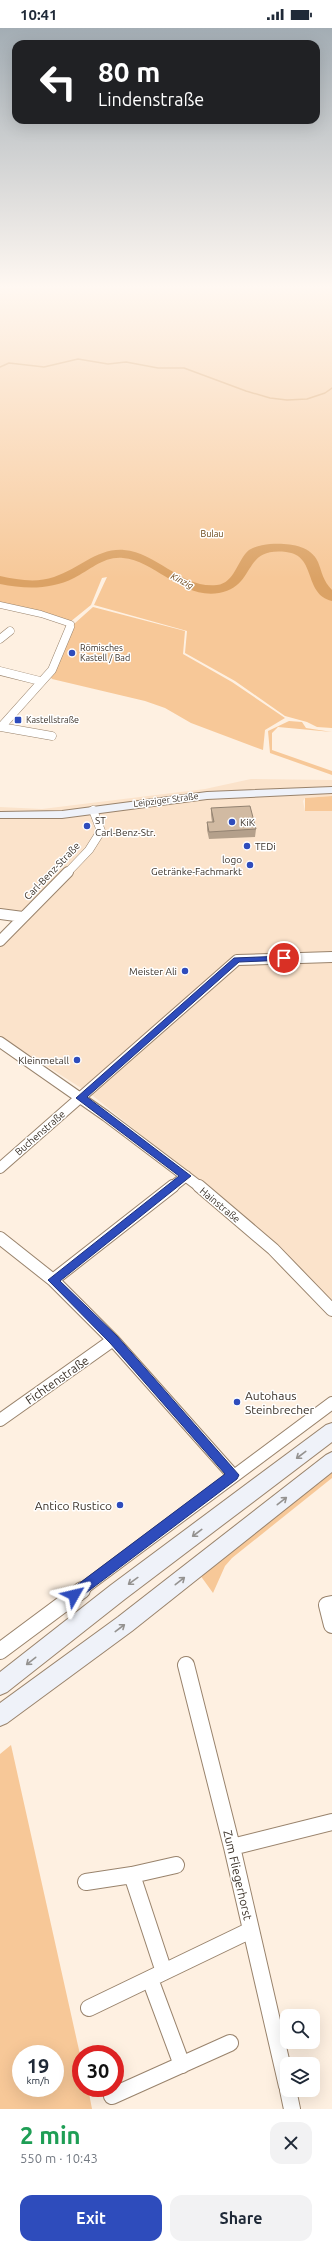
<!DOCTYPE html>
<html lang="en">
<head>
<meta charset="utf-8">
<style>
  :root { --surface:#fff; --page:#f2f2f3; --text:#1f2937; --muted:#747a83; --accent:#2e4cbc }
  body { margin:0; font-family:Ubuntu,sans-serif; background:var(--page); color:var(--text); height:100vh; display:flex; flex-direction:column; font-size:15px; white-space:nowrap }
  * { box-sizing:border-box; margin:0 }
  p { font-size:13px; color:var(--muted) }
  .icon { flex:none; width:22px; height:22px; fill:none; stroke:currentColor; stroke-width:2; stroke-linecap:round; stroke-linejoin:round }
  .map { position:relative; height:2081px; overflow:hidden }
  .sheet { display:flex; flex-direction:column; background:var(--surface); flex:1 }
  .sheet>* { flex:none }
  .hud { position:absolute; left:12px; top:12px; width:308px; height:84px; border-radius:12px; box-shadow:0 4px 16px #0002; background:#202124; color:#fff; overflow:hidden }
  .tools { position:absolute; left:280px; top:1981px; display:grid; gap:8px }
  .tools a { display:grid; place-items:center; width:40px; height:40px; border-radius:8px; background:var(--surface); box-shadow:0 4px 16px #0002; font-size:20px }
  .speed { position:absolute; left:12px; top:2017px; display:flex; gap:8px; font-size:20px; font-weight:700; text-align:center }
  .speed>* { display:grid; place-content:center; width:52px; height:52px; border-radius:50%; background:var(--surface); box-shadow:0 4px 16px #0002; line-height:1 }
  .speed small { font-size:10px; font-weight:400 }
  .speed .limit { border:6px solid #d22; background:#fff; color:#111 }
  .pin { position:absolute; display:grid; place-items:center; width:34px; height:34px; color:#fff; margin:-17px; border:2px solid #fff; border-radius:50%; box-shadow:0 1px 4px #0007 }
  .me { position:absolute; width:44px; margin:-22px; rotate:53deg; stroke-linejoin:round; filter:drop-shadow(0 0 3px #0008) }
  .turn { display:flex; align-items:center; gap:14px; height:84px; padding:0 20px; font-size:18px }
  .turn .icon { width:52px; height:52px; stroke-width:2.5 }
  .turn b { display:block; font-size:28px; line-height:34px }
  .round { display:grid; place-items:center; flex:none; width:42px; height:42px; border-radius:12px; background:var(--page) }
  .overview { display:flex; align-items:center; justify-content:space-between; height:68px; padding:0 20px }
  h1 { font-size:24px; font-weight:700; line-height:30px; color:#1e9e55 }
  .cta { display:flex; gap:8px; margin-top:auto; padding:8px 20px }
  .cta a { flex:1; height:46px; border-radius:12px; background:var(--accent); color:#fff; font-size:16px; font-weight:700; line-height:46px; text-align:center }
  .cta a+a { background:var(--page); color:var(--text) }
  .status { display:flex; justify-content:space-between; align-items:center; height:28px; padding:0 20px; background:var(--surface); direction:ltr }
  .status svg { height:11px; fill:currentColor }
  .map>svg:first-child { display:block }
  .built { fill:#fbe3cb }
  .green { fill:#f7c898; fill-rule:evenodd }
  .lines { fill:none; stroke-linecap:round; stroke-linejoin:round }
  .stream { stroke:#dba265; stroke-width:1.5 }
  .river { fill:#dba265; fill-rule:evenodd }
  .street-far4-casing { stroke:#99836c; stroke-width:7 }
  .street-far3-casing { stroke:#99836c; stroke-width:9 }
  .street-far2-casing { stroke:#99836c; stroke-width:12 }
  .street-far1-casing { stroke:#99836c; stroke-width:14 }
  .street-casing { stroke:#99836c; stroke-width:18 }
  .secondary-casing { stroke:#99836c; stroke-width:2 }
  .street-far4 { stroke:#fff; stroke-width:6 }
  .street-far3 { stroke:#fff; stroke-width:8 }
  .street-far2 { stroke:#fff; stroke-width:10 }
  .street-far1 { stroke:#fff; stroke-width:12 }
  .street { stroke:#fff; stroke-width:16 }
  .secondary { fill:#eff2f9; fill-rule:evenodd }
  .wall { fill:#b4a08b }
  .building { fill:#d1baa2; stroke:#928271 }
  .oneway { stroke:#949290 }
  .route { fill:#2e4cbc; stroke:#1e317a }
  .poi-dot { fill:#2e4cbc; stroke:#fff; stroke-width:1.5 }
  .labels { text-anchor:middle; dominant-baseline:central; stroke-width:3; stroke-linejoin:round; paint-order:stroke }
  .far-park-label { font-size:9px; fill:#603b09; stroke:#fff }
  .far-water-label { font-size:9px; font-style:italic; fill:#6a4415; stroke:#fff }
  .far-poi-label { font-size:9px; fill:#3a3128; stroke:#fff; text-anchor:start }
  .far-street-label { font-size:9px; fill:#3a3128; stroke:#fff }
  .poi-label { font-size:10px; fill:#3a3128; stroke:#fff; text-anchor:start }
  .street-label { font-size:10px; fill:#3a3128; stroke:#fff }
  .near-street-label { font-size:12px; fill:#3a3128; stroke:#fff }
  .near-poi-label { font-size:12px; fill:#3a3128; stroke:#fff; text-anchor:start }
</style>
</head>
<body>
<div class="status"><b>10:41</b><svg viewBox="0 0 49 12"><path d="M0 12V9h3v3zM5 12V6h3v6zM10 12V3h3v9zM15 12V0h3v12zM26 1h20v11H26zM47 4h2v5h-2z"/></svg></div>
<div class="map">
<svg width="332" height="2081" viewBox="0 0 332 2081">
  <rect width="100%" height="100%" fill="#fef0e1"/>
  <path class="built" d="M251,751L332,752V768L305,770L303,773L305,783H332V1275L276,1217L92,1067L0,1008V918L16,900L10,883L0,882V779L42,781L205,761Z"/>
  <path class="green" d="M0,260H332V700L317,699L307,694L285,688L235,653L185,625L187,603L94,577L107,549L102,550L91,577L70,594L0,576Z
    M93,579L185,603L183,626L232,654L285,690L265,702L263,722L191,695L165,680L145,673L52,651L50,648L57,640L74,596Z
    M289,693L302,694L306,700L332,704L278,699L272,705V722L332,743V747L270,725L268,703Z
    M332,768V783H305V770Z
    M332,1443V1450L232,1530L225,1538L213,1565L200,1547Z
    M11,1717L81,2031V2060H88L92,2081H0V1726ZM21,2026H55V2060H21Z"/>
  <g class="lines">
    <path class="stream" d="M0,339L9,335L44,339L78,331L108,336L126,334L158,340H184L246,363L270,370L287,372L307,371L325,365L332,360"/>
    <path class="river" d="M270,516C286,515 310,516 318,534C322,544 323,553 332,562V573C303,566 317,527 286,524C241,519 257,558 219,565C181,571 156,533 123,530C104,528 90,542 74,550C50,562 25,561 0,556V548C18,552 37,555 54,549C79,541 97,520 124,522C158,525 182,561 217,557C235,555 237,532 249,522C255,518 263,517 270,516Z"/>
    <g class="street-far4-casing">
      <path id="street-far4" d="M0,577L41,586L71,596L69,600"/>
    </g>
    <g class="street-far3-casing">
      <path id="street-far3" d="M0,611L10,603
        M0,643L40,653
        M52,708L1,699L52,642L70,599
        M67,845L89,822L101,803L93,782"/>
    </g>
    <g class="street-far2-casing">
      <path id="street-far2" d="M0,886L23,889
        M0,913L68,844
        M0,1014L106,1088L200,1159
        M0,1140L237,932L332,929
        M172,1159L186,1148"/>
    </g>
    <g class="street-far1-casing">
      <path id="street-far1" d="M199,1158L273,1221L332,1282
        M0,1210L53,1252L113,1312L233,1447
        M53,1252L173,1158
        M0,1392L113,1312
        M80,1563L332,1375"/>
    </g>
    <g class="street-casing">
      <path id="street" d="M332,1576L327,1577L332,1597
        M0,1623L82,1562
        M186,1637L232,1819L287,2058
        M232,1819L332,1794
        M132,1847L164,1944
        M86,1854L132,1847L176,1837
        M150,1951L182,2037
        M89,1980L251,1902
        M288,2062L292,2081
        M112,2068L230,2015"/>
    </g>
    <g class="secondary-casing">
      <path id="secondary" d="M332,759V765L207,771L62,790H0V784L62,783L207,764Z
        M332,1395V1414L125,1571L7,1664L0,1667V1644L111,1557L326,1397Z
        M332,1424V1444L132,1603L7,1695L0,1698V1675L118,1589L326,1427Z"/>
    </g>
    <use href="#street-far4" class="street-far4"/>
    <use href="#street-far3" class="street-far3"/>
    <use href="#street-far2" class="street-far2"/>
    <use href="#street-far1" class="street-far1"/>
    <use href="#street" class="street"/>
    <use href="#secondary" class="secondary"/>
  </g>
  <path class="wall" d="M211,780L256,801L255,809L209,811L207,802V794H212L211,787Z"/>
  <path class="building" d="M250,778L256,801L209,804L207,794H214L211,780Z"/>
  <defs><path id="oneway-shaft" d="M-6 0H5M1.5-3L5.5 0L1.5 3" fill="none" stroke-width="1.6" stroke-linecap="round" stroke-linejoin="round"/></defs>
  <g class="oneway">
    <use href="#oneway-shaft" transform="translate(301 1427) rotate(143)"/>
    <use href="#oneway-shaft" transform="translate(282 1473) rotate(-38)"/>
    <use href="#oneway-shaft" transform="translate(197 1505) rotate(143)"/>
    <use href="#oneway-shaft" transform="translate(133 1553) rotate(144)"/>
    <use href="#oneway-shaft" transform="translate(180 1553) rotate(-38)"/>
    <use href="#oneway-shaft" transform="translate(120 1600) rotate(-37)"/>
    <use href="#oneway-shaft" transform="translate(31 1633) rotate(142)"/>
  </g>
  <linearGradient id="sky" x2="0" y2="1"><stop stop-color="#a3adb4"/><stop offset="0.47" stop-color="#fff8f2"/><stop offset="1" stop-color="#fff8f2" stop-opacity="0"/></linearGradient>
  <rect width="332" height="551" fill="url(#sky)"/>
  <path class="route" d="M284,928L287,929V932L239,934L87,1069L191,1148L60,1253L117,1308L239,1447L237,1451L74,1574L69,1572L67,1567L69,1563L225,1446L110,1315L48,1252L179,1148L76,1070L234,930Z"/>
  <g class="poi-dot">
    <circle cx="72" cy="625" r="4"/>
    <rect x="14" y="688" width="8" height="8" rx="2"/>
    <circle cx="232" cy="794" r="4"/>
    <circle cx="87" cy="798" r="4"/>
    <circle cx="247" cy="818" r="4"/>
    <circle cx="250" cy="837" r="4"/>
    <circle cx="185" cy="943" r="4"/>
    <circle cx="77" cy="1032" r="4"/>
    <circle cx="237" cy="1374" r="4"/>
    <circle cx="120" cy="1477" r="4"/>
  </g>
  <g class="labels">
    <g class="far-park-label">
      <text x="212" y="506">Bulau</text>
    </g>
    <g class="far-water-label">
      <text transform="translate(182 553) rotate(27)">Kinzig</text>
    </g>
    <g class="far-poi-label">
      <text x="80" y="620">Römisches<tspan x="80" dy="10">Kastell / Bad</tspan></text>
      <text x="26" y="692">Kastellstraße</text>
    </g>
    <g class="far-street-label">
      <text transform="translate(166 772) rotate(-7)">Leipziger Straße</text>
    </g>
    <g class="poi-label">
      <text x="95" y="792">ST<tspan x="95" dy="12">Carl-Benz-Str.</tspan></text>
      <text x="240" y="794">KiK</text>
      <text x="255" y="818">TEDi</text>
      <text x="242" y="831" text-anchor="end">logo<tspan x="242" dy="12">Getränke-Fachmarkt</tspan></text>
      <text x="177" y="943" text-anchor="end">Meister Ali</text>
      <text x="69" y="1032" text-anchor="end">Kleinmetall</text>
    </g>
    <g class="street-label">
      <text transform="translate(52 843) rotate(-46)">Carl-Benz-Straße</text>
      <text transform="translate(40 1105) rotate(-41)">Buchenstraße</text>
      <text transform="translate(220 1177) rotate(40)">Hainstraße</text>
    </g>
    <g class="near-street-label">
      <text transform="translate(57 1352) rotate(-35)">Fichtenstraße</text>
      <text transform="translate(238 1847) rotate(77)">Zum Fliegerhorst</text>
    </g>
    <g class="near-poi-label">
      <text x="245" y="1367">Autohaus<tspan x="245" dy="14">Steinbrecher</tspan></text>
      <text x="112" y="1477" text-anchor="end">Antico Rustico</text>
    </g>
  </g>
</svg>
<div class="tools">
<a><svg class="icon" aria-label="search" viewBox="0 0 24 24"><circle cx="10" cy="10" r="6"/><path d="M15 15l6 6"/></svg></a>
<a><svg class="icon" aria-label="layers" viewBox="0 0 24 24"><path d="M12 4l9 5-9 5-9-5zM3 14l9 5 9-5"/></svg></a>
</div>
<div class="speed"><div>19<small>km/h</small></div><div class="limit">30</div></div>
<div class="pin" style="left:284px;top:930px;background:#d93025"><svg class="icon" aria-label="arrive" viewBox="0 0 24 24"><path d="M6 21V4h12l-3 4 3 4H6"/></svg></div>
<svg class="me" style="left:74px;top:1567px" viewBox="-20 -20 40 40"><path d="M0-17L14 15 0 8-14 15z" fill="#2e4cbc" stroke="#fff" stroke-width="4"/></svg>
<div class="hud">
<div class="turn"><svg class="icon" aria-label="left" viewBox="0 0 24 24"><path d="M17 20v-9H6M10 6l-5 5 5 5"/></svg><div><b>80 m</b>Lindenstraße</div></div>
</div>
</div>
<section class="sheet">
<div class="overview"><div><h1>2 min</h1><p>550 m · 10:43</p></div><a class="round"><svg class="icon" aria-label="close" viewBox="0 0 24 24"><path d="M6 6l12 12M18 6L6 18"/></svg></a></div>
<div class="cta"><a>Exit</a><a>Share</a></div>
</section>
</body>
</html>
